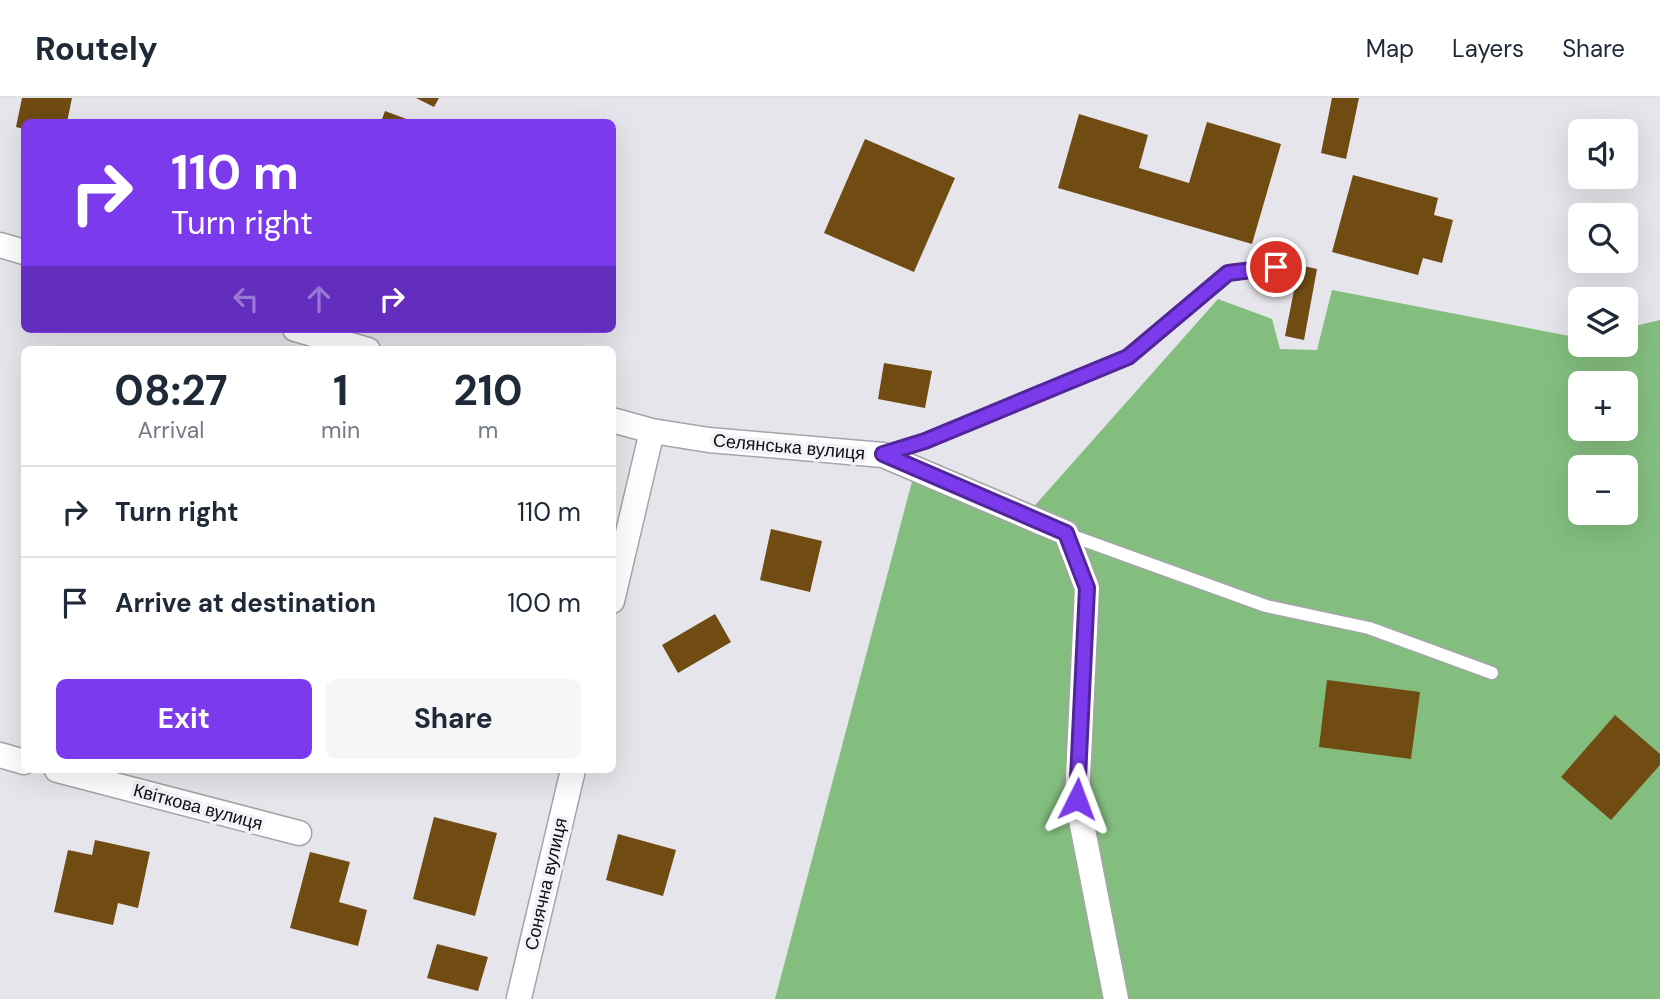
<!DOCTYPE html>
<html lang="en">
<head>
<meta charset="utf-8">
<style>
  :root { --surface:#fff; --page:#f6f6f7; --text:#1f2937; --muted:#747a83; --line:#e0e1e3; --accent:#7c3aed }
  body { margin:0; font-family:"DM Sans",sans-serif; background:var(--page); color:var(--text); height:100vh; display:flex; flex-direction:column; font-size:26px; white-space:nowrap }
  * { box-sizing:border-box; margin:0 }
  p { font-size:23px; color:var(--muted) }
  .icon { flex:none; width:38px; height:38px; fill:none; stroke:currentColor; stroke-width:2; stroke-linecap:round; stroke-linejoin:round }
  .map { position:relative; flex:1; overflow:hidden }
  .side { position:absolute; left:21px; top:248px; width:595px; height:427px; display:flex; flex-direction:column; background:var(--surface); border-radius:10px; box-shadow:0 7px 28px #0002 }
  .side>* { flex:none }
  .top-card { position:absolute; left:21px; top:21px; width:595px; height:214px; border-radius:10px; box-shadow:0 7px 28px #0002; background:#7c3aed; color:#fff; overflow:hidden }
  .controls { position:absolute; left:1568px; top:21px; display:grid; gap:14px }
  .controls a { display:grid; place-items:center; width:70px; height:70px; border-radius:10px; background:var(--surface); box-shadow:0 7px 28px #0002; font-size:35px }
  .pin { position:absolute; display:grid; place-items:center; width:60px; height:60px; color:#fff; margin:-30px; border:4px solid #fff; border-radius:50%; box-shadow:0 2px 7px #0007 }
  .me { position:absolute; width:77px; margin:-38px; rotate:3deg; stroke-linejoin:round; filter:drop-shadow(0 0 5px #0008) }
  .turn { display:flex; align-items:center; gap:24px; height:147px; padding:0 35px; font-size:32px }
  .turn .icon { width:91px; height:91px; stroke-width:2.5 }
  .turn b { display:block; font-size:49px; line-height:60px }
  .lanes { display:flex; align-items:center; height:66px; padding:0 35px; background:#0003; justify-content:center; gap:35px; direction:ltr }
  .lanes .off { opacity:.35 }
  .eta { display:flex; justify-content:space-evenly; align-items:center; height:119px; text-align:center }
  .eta b { font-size:42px; font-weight:700; line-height:49px }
  .primary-button { display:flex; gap:14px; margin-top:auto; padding:14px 35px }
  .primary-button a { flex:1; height:80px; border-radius:10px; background:var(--accent); color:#fff; font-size:28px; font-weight:700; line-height:80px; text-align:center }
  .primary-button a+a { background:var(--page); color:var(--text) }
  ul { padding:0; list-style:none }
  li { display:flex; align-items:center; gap:21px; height:91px; padding:0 35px; border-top:2px solid var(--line) }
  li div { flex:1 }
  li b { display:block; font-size:26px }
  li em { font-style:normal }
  header { display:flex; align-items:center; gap:42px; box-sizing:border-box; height:98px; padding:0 35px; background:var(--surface); border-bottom:2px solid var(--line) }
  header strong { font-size:33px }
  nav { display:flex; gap:38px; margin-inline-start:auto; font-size:24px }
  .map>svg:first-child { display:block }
  .forest { fill:#84be7f; fill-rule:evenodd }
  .building { fill:#704b12 }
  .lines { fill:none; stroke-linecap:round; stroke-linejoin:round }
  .lane-casing { stroke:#a4a4a9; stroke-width:15 }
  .street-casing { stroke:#a4a4a9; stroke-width:27 }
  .lane { stroke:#fff; stroke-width:12 }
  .street { stroke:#fff; stroke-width:24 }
  .route-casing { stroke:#51269a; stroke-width:18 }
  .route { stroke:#7c3aed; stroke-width:12 }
  .labels { text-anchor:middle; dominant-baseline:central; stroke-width:7; stroke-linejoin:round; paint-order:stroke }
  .street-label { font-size:18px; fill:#0f0f11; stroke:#f2f2f8 }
</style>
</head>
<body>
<header>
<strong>Routely</strong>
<nav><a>Map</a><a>Layers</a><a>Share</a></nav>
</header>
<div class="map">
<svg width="1660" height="901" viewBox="0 0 1660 901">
  <rect width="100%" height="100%" fill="#e5e5eb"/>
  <path class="forest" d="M1332,192L1580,240V247H1626V230L1660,222V901H775L914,376L1029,414L1218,201L1272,221L1280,251L1317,252ZM1580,285H1626V331H1580ZM1580,369H1626V415H1580Z"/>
  <path class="building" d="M22,0H72L67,24H24V31L16,29Z
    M416,0H439L434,9Z
    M1332,0H1359L1346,61L1321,55Z
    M385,13L409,22L408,24H381Z
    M1079,16L1148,37L1139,70L1189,85L1207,24L1281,46L1252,146L1058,90Z
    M865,41L955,80L914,174L824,135Z
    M1353,77L1438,100L1434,117L1453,122L1442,165L1423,160L1418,177L1332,154Z
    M1299,167L1317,171L1304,242L1285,238Z
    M884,265L932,273L925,310L878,301Z
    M771,431L822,443L810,494L760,482Z
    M715,516L731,544L678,575L662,547Z
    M1327,582L1420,594L1411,661L1319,649Z
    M1615,617L1660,656V667L1611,722L1561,679Z
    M434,719L497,735L475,818L413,801Z
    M618,736L676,752L663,798L606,782Z
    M95,742L150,754L138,810L118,805L113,827L54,814L68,752L92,757Z
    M310,754L350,764L339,804L367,812L358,848L290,830Z
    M437,846L488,859L478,893L427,880Z"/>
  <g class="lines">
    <g class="lane-casing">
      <path id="lane" d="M885,356L925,343L1128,259L1228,175L1276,169
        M1067,436L1266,508L1369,530L1492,575"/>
    </g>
    <g class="street-casing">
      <path id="street" d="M0,147L24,154
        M295,231L368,252
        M612,322L652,333L709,342L883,357L1066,435L1087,490L1077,701L1116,901
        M612,503L652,333
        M0,657L24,664
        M57,672L299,735
        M519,900L573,672"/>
    </g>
    <use href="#lane" class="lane"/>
    <use href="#street" class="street"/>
  </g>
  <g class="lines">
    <g class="route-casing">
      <path id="route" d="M1077,701L1087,490L1066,435L883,356L925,343L1128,259L1228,175L1276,169"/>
    </g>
    <use href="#route" class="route"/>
  </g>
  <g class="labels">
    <g class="street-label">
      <text transform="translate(789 349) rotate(5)">Селянська вулиця</text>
      <text transform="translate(198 709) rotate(15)">Квіткова вулиця</text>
      <text transform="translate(546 786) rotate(-77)">Сонячна вулиця</text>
    </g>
  </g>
</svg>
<div class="controls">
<a><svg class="icon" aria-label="sound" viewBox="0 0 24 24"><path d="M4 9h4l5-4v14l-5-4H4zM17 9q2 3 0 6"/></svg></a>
<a><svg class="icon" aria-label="search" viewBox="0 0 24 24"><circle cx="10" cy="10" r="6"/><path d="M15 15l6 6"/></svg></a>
<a><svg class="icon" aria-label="layers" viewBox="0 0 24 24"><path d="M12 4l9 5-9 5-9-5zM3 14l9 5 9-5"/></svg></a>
<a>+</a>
<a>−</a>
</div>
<div class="pin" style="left:1276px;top:169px;background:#d93025"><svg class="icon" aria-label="arrive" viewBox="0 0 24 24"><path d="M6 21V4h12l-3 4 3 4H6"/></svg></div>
<svg class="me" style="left:1077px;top:701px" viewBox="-20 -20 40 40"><path d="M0-17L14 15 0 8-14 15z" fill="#7c3aed" stroke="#fff" stroke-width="4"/></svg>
<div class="top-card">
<div class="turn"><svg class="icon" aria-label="right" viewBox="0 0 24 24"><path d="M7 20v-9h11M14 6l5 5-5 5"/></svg><div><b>110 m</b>Turn right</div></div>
<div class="lanes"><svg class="icon off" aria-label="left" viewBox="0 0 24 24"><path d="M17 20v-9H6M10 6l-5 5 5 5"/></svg><svg class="icon off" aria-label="ahead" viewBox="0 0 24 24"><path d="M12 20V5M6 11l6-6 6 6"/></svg><svg class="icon" aria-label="right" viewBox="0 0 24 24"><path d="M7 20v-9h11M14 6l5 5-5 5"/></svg></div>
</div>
<section class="side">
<div class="eta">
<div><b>08:27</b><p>Arrival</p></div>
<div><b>1</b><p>min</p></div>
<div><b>210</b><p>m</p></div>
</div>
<ul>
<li><svg class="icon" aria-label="right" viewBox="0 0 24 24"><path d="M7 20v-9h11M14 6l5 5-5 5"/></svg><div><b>Turn right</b></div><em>110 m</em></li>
<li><svg class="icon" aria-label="arrive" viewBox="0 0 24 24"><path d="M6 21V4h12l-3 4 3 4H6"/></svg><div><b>Arrive at destination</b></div><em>100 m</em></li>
</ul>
<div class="primary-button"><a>Exit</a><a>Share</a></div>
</section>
</div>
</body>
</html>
